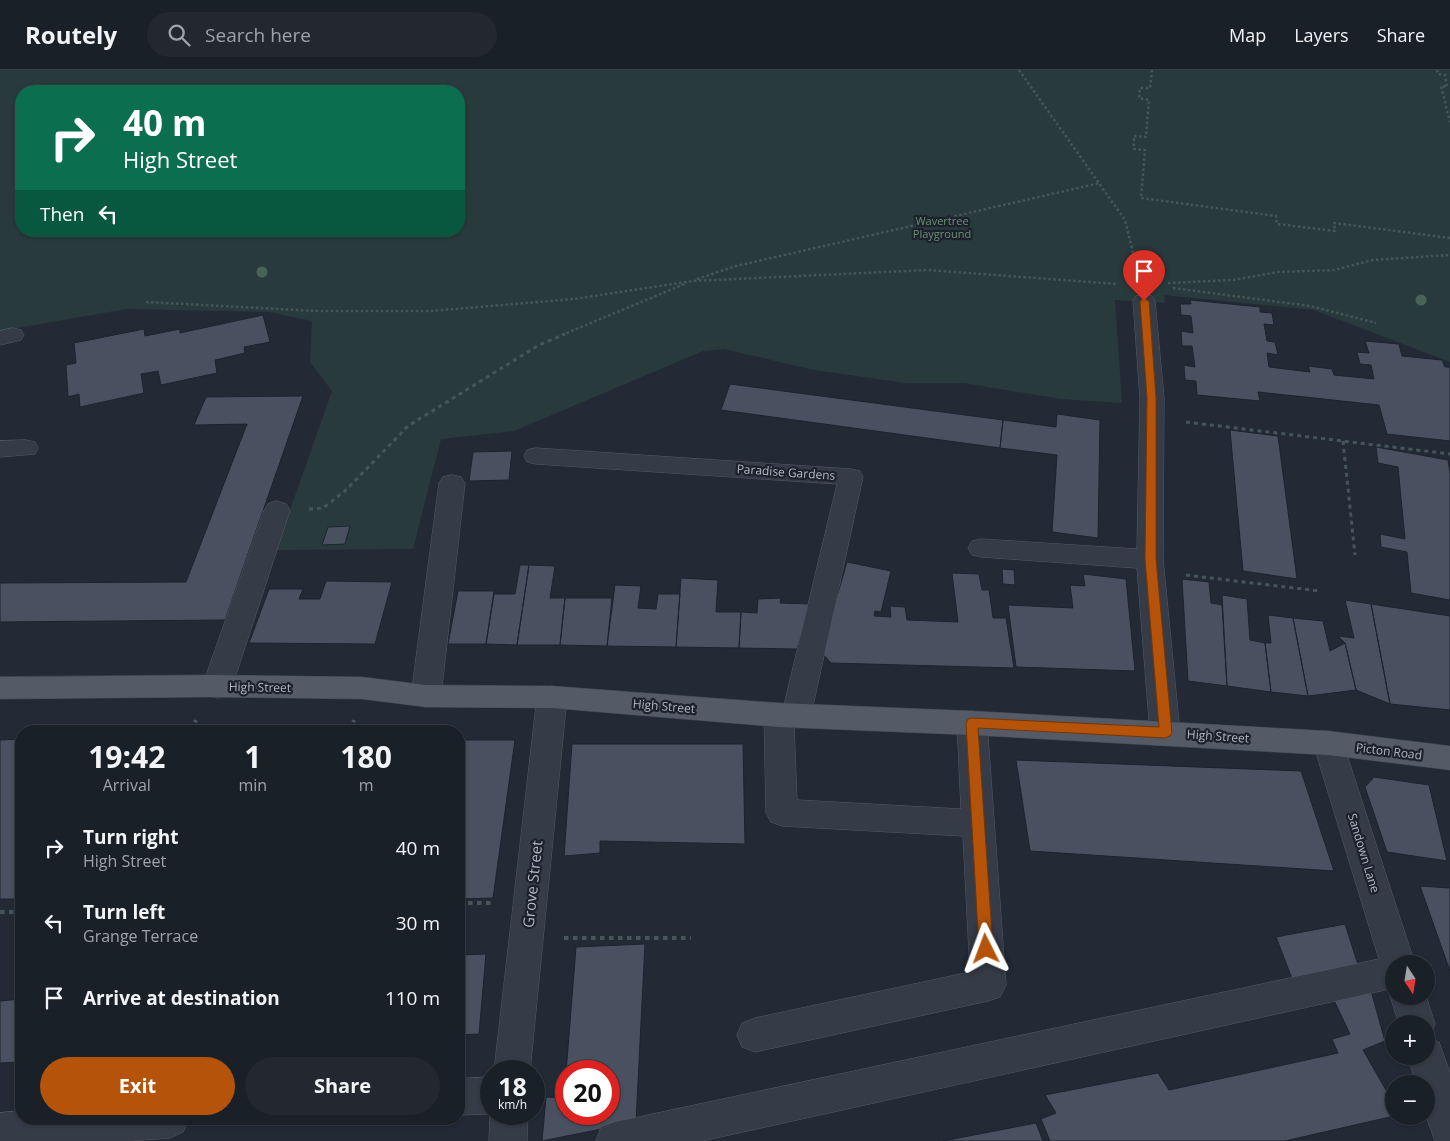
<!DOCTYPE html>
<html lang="en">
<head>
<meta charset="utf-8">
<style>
  :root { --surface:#1a2028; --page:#232830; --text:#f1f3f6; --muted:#9fa3a8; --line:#383e45; --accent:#b45309 }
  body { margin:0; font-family:"Open Sans",sans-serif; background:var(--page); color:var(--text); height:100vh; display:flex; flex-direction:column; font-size:19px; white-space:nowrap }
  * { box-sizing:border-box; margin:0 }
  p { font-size:16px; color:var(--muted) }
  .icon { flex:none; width:28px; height:28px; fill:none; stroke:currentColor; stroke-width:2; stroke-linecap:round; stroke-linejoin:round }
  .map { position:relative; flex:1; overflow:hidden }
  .panel { position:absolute; left:15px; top:655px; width:450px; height:400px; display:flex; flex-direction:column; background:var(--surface); border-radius:20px; box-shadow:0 1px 4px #0004,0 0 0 1px var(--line) }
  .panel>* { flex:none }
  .top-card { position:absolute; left:15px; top:15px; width:450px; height:152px; border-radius:20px; box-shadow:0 1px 4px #0004,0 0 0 1px var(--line); background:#0b6e4f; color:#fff; overflow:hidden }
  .needle { width:32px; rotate:168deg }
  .tools { position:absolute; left:1385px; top:885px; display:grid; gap:10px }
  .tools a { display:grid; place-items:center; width:50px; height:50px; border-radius:50%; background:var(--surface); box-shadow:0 1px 4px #0004,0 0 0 1px var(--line); font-size:25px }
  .speed { position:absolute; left:480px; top:990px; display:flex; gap:10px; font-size:25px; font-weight:700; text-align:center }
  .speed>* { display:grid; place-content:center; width:65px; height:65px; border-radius:50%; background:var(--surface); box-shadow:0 1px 4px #0004,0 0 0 1px var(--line); line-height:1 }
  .speed small { font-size:12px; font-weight:400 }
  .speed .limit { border:8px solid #d22; background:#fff; color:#111 }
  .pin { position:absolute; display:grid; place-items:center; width:42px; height:42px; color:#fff; margin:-51px -21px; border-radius:50% 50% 50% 0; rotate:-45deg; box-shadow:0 0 5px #0007 }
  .pin .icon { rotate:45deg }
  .me { position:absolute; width:55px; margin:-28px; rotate:357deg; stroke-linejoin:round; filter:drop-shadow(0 0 4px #0008) }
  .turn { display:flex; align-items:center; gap:18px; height:105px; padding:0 25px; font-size:22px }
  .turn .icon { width:65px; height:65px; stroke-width:2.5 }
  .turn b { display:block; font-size:35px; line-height:42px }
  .then { display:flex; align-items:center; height:48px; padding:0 25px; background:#0003; gap:10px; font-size:19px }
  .eta { display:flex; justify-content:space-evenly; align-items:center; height:85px; text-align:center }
  .eta b { font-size:30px; font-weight:700; line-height:35px }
  .action { display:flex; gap:10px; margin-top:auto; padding:10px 25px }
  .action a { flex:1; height:58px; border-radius:30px; background:var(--accent); color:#fff; font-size:20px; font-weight:700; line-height:58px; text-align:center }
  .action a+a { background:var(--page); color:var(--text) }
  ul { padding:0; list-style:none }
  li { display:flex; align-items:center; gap:15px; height:75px; padding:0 25px }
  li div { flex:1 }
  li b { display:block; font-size:19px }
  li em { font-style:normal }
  header { display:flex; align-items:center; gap:30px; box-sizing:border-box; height:70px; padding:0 25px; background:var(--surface); border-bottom:1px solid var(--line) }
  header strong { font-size:24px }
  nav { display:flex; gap:28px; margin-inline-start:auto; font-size:18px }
  .search { width:350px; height:45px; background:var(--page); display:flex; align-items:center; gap:12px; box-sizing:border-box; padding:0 18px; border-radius:28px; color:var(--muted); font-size:19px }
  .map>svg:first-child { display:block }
  .green { fill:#293a3c; fill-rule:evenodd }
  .building { fill:#495160; stroke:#1d232e; fill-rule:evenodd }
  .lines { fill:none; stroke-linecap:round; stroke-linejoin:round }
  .minor-casing { stroke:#545a65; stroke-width:1 }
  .major-casing { stroke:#3f4550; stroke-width:1 }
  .path-far2 { stroke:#465559; stroke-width:2.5; stroke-dasharray:2.5 2.5; stroke-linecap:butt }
  .path-far1 { stroke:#465559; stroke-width:3; stroke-dasharray:4 4; stroke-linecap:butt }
  .path { stroke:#465559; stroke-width:4; stroke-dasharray:4.5 4.5; stroke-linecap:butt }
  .minor { fill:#363c47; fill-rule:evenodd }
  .major { fill:#545b67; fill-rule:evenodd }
  .tree { fill:#4a6359 }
  .route { fill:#b45309; stroke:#753606 }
  .labels { text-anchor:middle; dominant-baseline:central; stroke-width:4.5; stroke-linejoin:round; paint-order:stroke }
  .far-park-label { font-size:11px; fill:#6a9276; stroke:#1c212c }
  .street-label { font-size:12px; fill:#b1b7c3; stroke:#1c212c }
  .near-street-label { font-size:15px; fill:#b1b7c3; stroke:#1c212c }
</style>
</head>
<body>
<header>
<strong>Routely</strong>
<div class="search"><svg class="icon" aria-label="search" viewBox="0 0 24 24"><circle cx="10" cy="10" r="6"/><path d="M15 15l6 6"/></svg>Search here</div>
<nav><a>Map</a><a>Layers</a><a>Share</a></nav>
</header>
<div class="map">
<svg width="1450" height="1071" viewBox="0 0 1450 1071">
  <rect width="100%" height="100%" fill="#232a36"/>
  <path class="green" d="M0,0H1450V292L1314,240L1164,225L1165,233L1115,230L1122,333L1061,329L964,313H906L814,300L724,279L703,281L514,361L441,369L413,479L276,480L332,321L310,292L312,251L269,242L126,239L0,261ZM21,21H459V161H21Z"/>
  <path class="building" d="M1190,230L1260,237V242L1272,243L1274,255L1264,254L1267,271L1275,272L1278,285L1267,283L1269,297L1310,302L1308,296L1332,299L1334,305L1374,309L1371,295L1360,294L1357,282L1369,283L1365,271L1399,274L1402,286L1442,290L1445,297H1450V371L1387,364L1379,335L1258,322L1260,331L1197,325L1196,311L1185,310L1184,295L1195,297L1192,276H1182L1181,261L1193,263L1191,246L1181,245L1180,234H1191Z
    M263,245L270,272L244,277L245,283L215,290L217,303L161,315L158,301L141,304L144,323L80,337L79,324L68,327L66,295L76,293L74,273L144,259L145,266L180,259V263Z
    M730,314L1003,350L1000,378L721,340Z
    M303,326L225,550L0,552V513L186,512L247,354L194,355L206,327Z
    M1057,344L1100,350L1098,468L1052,462L1057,385L1000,378L1003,350L1056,357Z
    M1230,360L1278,366L1297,509L1243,501Z
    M1376,377L1448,390L1450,403V530L1411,523L1407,482L1381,477L1380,464L1405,469L1398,397L1378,393Z
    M512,381L509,410L469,411L473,382Z
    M350,456L345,474L322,475L328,457Z
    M847,492L891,501L881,542L875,541L874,546L891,547L890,536L905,537L907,550L958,552L952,503L979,504L982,520H989L993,548H1006L1014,598L831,593L821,582Z
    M520,495H529L517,575L486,574L494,524H515Z
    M529,495L555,496L550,528H565L560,575H517Z
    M1002,499L1014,500L1015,515L1003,514Z
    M1083,504L1126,509L1135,601L1016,597L1008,535L1073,538L1070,515L1085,516Z
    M681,508L718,510L716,542H741L739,578L676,577Z
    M1182,509L1209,512L1211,533L1222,535L1227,616L1188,611Z
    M326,511L392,512L375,574L249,573L269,519H303L299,529H320Z
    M615,515L641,516L638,538L656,539L658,524H680L676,577L607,576Z
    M458,521H494L486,574H448Z
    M1222,525L1247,529L1250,570L1265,573L1271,622L1227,616Z
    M565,528H612L607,576L560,575Z
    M781,528L780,533L810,534L797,579L739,578L741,542L757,543L758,529Z
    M1345,530L1371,534L1390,634L1356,620L1345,573L1338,566L1354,568Z
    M1371,534L1450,546V640L1390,634Z
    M1268,545L1293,548L1308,626L1271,622L1265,573H1271Z
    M1293,548L1323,551L1330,581L1345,573L1356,620L1308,626Z
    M21,669V829H0V670Z
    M459,670H515L493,828L459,829Z
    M572,674H743L745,774L600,771V783L564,786Z
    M1016,690L1301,701L1334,801L1030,781Z
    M1374,707L1429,715L1447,791L1387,782L1365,717Z
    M1420,816L1450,818V901Z
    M1345,854L1359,898L1293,911L1276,867Z
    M645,874L636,1052L542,1071L546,1027L564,1028L576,877ZM566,1001H609V1044H566Z
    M486,884L479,964L459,965V885Z
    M1370,917L1385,971L1363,980L1394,1034V1046L1285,1071H1050L1041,1049L1056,1043L1045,1025L1158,1003L1169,1020L1338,983L1332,969L1350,964L1332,926Z
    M21,929V992L0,993V931Z
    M1036,1053L1043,1071H943Z"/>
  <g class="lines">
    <g class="minor-casing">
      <path id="minor" d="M1144,225L1152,226L1155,231L1164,328L1163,489L1180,663L1176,671L1165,675L1154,671L1150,663L1137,498L981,487L972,485L968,478L972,471L981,469L1137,479L1140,328L1133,231L1136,226Z
        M13,258L21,260L24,265L21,270L0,275V261Z
        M26,370L35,372L38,378L35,384L0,387V371Z
        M536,378L851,399L860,401L863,407L811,645L806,653L794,656L797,730L961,739L957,653L961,645L972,641L983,645L987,653L1006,915L1000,927L988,931L755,982L742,977L737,965L742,953L755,948L970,902L963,766L782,756L771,752L766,743L764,645L769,637L779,633L784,635L837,414L536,394L527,392L524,386L527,380Z
        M452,405L461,407L465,413L441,626L436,634L426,637L416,634L411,626L439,413L443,407Z
        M277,431L286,434L290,440L232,617L227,625L217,628L207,625L202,617L264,440L268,434Z
        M552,616L562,619L567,627L530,1001H494L537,627L542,619Z
        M1328,661L1339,664L1343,673L1415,894H1394V918L702,1071H596L601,1057L615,1052L1379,889L1313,673L1317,664Z
        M1394,918V926H1426L1435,954L1430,966L1426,967L1439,972L1450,1003V1071H1435L1426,1046V1014H1416L1408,986H1426V954H1399L1390,926Z
        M491,1007V1044H528L527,1071H489L490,1044L459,1045V1009Z
        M21,1041V1049H189L183,1062L170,1068L130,1071H0V1043Z"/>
    </g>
    <g class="major-casing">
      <path id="major" d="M208,605L362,607L426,615L552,616L779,633L972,641L1328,661L1450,676V700L1328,685L972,665L779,657L552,638L426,637L362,629L208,627L0,629V607Z"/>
    </g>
    <path class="path-far2" d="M1019,0L1125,150L1138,204
      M1152,0L1150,18H1140L1139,28L1149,30L1146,67L1134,66V79L1145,80L1141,128L1276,146L1277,154L1335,161L1334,153L1450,168
      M1437,0L1438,4L1445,5L1447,17L1441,16L1450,52
      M697,209L736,196L1100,113
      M1168,213L1233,210L1278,202L1334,200L1373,190L1450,185
      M1173,218L1310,236L1376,253
      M146,232L316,241H431L574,229L693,211L928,200L1117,214
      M562,265L687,213"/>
    <path class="path-far1" d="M1186,352L1450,384
      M1343,371L1355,485
      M309,439L323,438L346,420L408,356L539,275L565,264
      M1186,505L1319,521"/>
    <path class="path" d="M192,661L196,650
      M351,661L354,650
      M459,833H491
      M0,842H21
      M564,868H691"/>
    <use href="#minor" class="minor"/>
    <use href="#major" class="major"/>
  </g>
  <g class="tree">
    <circle cx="262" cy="202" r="5.5"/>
    <circle cx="1421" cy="230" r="5.5"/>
  </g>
  <path class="route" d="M1144,228L1149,231L1156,328V489L1172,663L1170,666L1165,668L978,658L993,879L991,884L986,886L981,884L979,879L966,653L968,649L972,648L1159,657L1145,489L1147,328L1140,231Z"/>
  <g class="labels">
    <g class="far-park-label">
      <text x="942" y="150">Wavertree<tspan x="942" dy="13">Playground</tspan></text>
    </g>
    <g class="street-label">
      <text transform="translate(786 402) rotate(4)">Paradise Gardens</text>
      <text transform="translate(260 617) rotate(1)">High Street</text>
      <text transform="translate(664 636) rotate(5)">High Street</text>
      <text transform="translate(1218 666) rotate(4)">High Street</text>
      <text transform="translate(1389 681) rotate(7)">Picton Road</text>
      <text transform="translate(1364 783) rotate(73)">Sandown Lane</text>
    </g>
    <g class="near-street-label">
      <text transform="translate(532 814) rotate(-84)">Grove Street</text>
    </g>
  </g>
</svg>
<div class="tools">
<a><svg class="needle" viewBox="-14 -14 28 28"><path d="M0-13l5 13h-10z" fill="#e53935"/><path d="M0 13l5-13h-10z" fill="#9fa3a8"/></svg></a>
<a>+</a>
<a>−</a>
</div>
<div class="speed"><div>18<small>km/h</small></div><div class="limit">20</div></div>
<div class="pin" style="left:1144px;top:231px;background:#d93025"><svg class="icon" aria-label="arrive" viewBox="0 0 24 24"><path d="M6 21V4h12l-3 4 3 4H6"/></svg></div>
<svg class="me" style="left:986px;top:879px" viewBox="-20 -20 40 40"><path d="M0-17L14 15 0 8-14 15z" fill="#b45309" stroke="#fff" stroke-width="4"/></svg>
<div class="top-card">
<div class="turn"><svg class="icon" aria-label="right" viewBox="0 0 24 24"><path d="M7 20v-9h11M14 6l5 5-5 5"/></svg><div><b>40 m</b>High Street</div></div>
<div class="then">Then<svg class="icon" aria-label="left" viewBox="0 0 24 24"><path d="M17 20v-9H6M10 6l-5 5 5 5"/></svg></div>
</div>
<section class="panel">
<div class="eta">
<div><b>19:42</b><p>Arrival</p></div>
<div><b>1</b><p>min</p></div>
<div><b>180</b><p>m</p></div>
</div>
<ul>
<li><svg class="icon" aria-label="right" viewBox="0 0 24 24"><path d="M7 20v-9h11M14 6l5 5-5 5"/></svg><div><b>Turn right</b><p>High Street</p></div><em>40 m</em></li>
<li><svg class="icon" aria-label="left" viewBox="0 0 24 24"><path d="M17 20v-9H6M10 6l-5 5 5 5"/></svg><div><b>Turn left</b><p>Grange Terrace</p></div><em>30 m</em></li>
<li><svg class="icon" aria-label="arrive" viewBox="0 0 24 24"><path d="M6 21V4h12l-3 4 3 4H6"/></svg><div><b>Arrive at destination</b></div><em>110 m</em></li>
</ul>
<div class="action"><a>Exit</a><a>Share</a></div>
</section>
</div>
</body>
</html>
